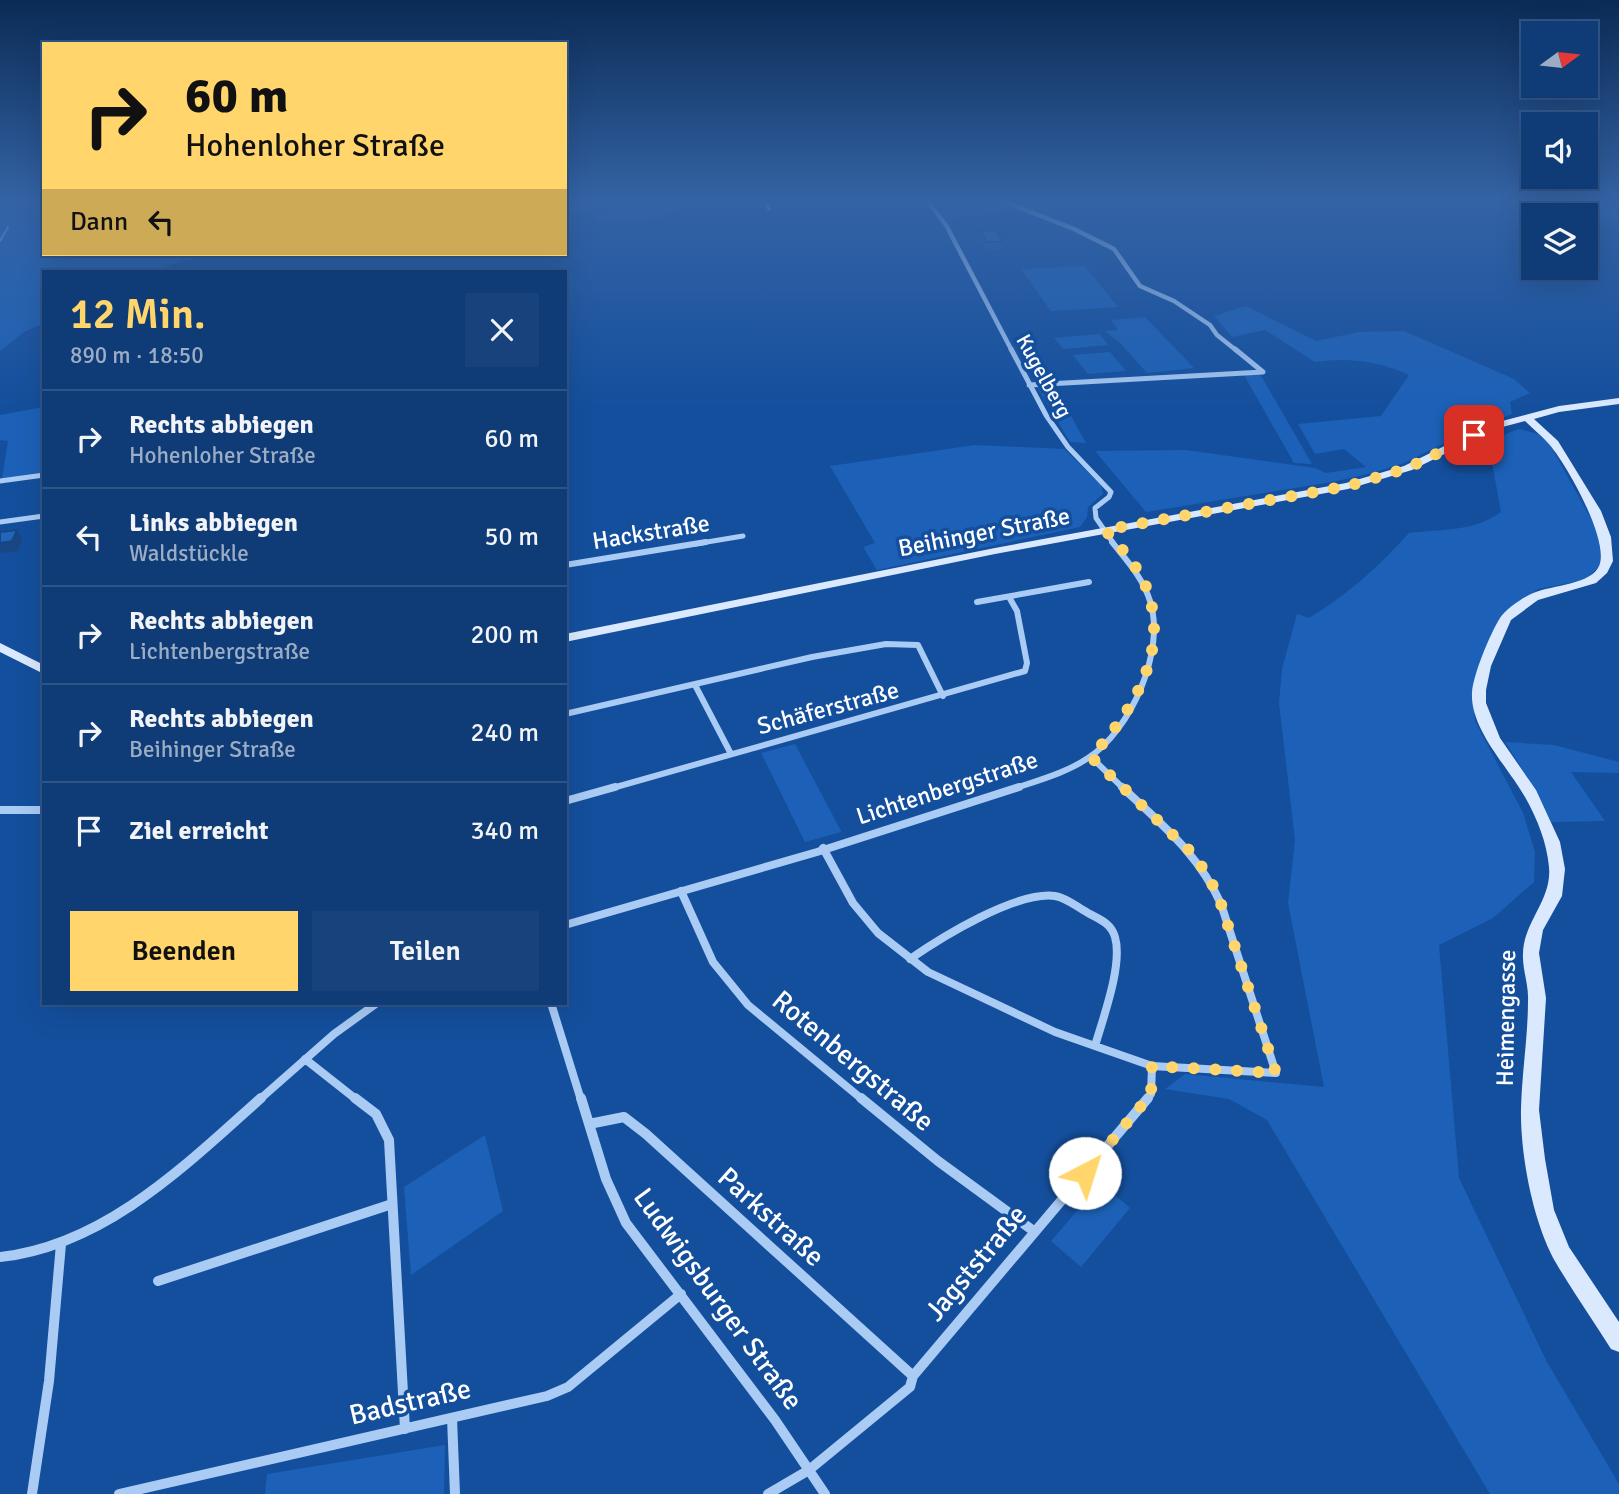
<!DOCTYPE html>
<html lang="de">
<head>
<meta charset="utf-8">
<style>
  :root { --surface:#0f3b76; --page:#18427b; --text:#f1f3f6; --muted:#9badc5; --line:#2f5588; --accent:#ffd56c }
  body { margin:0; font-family:Signika,sans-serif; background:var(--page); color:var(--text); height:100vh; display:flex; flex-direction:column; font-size:26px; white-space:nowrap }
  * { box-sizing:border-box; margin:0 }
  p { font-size:23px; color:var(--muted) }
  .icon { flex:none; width:38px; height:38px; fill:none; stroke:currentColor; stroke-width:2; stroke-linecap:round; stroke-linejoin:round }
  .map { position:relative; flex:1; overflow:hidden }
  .details { position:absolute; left:42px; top:270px; width:525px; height:735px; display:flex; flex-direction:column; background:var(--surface); border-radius:0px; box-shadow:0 7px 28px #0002,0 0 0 2px var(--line) }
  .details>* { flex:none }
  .guide { position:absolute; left:42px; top:42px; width:525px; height:214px; border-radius:0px; box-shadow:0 7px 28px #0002,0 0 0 2px var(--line); background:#ffd56c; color:#111; overflow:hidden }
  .needle { width:46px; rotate:75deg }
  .buttons { position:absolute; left:1521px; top:21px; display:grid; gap:14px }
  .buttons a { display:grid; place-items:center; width:77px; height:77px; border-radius:0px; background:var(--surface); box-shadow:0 7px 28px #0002,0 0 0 2px var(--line); font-size:35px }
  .pin { position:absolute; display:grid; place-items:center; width:60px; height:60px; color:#fff; margin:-30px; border-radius:14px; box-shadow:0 4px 10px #0006 }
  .me { position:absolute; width:77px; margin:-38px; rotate:40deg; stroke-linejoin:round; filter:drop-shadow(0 0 5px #0008) }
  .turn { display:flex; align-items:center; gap:24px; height:147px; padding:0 28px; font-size:32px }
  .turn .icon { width:91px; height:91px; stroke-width:2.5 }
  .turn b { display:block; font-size:49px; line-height:60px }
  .then { display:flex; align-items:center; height:66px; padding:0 28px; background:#0003; gap:14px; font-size:26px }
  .round { display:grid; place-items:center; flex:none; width:74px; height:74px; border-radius:0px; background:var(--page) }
  .head { display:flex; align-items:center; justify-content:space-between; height:119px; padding:0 28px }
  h1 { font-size:42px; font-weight:600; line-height:52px; color:var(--accent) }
  .button { display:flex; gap:14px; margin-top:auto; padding:14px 28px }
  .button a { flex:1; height:80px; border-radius:0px; background:var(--accent); color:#111; font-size:28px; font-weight:600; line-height:80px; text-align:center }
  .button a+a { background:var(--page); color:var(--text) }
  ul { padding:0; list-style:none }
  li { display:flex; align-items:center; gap:21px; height:98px; padding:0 28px; border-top:2px solid var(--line) }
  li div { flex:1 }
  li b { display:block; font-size:26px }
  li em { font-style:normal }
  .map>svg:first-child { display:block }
  .green { fill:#1c61b7 }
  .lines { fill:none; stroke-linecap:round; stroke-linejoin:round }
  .stream { stroke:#9cc6f6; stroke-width:2 }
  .street-far4 { stroke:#aacbf4; stroke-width:4.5 }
  .street-far3 { stroke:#aacbf4; stroke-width:5 }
  .street-far2 { stroke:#aacbf4; stroke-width:6 }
  .street-far1 { stroke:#aacbf4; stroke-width:8 }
  .street { stroke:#aacbf4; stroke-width:10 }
  .secondary { fill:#dae9fd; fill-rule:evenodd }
  .rail-casing { stroke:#fff; stroke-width:3.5 }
  .rail { stroke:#144f9d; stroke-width:2; stroke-dasharray:6; stroke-linecap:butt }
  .wall { fill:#1d58a1 }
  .shaded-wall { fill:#184783 }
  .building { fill:#26b; stroke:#184783; stroke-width:2 }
  .route { stroke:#ffd56c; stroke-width:12; stroke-dasharray:0 21.6 }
  .labels { text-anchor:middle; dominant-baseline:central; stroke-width:7; stroke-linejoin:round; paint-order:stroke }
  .far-street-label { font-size:21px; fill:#fff; stroke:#144f9d }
  .street-label { font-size:24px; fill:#fff; stroke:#144f9d }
  .near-street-label { font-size:28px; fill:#fff; stroke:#144f9d }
</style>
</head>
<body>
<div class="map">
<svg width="1619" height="1494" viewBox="0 0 1619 1494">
  <rect width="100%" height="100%" fill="#144f9d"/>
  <path class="green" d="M0,199H44V254H229L182,261L154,271H44V323L24,332L0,351Z
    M565,199H641L565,215Z
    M647,199H709L685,202L683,208L656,218L600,222L596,216L628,209Z
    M930,199H993L1021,211L944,218Z
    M1085,266L1118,307L1051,311L1021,269Z
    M1246,306L1316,341L1359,332L1404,331L1514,379L1530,393L1510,402L1512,414L1463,434L1404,463L1372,473L1332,482L1146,512L1095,451L1186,450L1315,468L1326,473L1366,467L1344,449L1315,454L1298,424L1381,416L1409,375C1381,361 1345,357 1315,362L1265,330L1232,337L1214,316Z
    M1145,317L1194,368L1147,373L1120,343L1105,331L1118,330L1111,320Z
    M1100,334L1108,345L1063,349L1054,338Z
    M1110,352L1126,371L1088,374L1073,355Z
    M1260,374L1312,464L1294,463L1244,375Z
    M1054,385L1086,443L1070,442L1037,387Z
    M44,407V472L2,479L8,441L0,440V415Z
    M1519,429L1538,434L1549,443L1600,535L1603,563L1585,580L1538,589L1505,616L1478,667L1472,691L1475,721L1523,813L1535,852L1534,882L1493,918L1439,945L1459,1178L1547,1362L1619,1484V1494H1490L1267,1120L1229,1099L1165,1089L1185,1074L1324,1087L1288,903L1295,840L1279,703L1282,669L1297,614L1309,618C1350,593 1377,568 1409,533C1441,529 1474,532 1501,512L1488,441Z
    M975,445L1064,449L1101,485L1103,494L1088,507L1087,517L1080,527L877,570L863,547L875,543L830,466Z
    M1505,742L1554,745L1619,762V773L1571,772L1605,821L1551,822L1536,791Z
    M795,744L841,831V832L805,842L761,753Z
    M485,1135L503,1211L411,1275L404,1187Z
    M1101,1183L1130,1208L1081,1267L1051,1241Z
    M445,1445L444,1494H265L267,1474Z"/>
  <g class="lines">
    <path class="stream" d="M0,241L8,227"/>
    <path class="street-far4" d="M926,199L946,225L1012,351
      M998,199L1074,229L1114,249L1140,286L1174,301L1210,325L1217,335L1237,351"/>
    <path class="street-far3" d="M1011,349L1046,415L1068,447L1111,492L1109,497L1095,508L1096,518L1114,544
      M1029,385L1263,372L1235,349
      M0,481L44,475
      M0,522L44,516
      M695,544L743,536"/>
    <path class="street-far2" d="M565,565L706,542
      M977,602L1089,582
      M695,685L731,754
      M565,714L812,657L886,644L918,645L943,696
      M1091,757L1124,789
      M609,789L1025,671L1027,663L1017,611L1009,597
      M1013,789C1039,780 1066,773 1088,758C1131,730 1166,651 1150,601C1143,578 1127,561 1112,542"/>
    <path class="street-far1" d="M565,801L615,787
      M0,810H44
      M823,848L853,903L878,933L928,972L1055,1032L1152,1066L1276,1073L1221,904C1198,853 1162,825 1122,787
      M681,891L713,962L748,1005L863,1100
      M565,925L817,852L1019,787
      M910,959C942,937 1016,891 1055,896C1067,898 1077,907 1088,913C1099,919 1111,923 1115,937C1123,965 1103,1018 1095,1046
      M551,1003L581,1100
      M305,1059L357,1100
      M259,1100L334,1034L377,1003
      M1146,1100L1151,1094L1152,1066"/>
    <path class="street" d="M355,1098L376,1114L389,1140L405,1429
      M581,1098L606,1179L626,1223L775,1420L825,1494
      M861,1098L938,1161L1035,1232
      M589,1124L624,1117L646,1134L913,1376
      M0,1257C104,1246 186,1165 261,1098
      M158,1281L392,1204
      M452,1418L455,1494
      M32,1494L49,1381L61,1244
      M119,1494L547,1396L568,1387L681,1294
      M768,1494L809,1470L910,1387L913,1376L1148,1098"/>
    <path class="secondary" d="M1619,398V404L1559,412L1534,419L1558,441L1601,511L1611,537L1613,561L1607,573L1596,583L1538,600L1511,620L1491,666L1486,690V703L1500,738L1536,790L1560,842L1565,869L1562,896L1543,930L1539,953L1546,998L1539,1110L1545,1159L1554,1210L1569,1247L1619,1322V1352L1611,1349C1593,1320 1573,1292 1556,1263C1533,1223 1520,1154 1521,1108C1522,1072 1528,1036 1528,1001C1529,985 1522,969 1523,953C1524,921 1552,900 1549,867C1547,843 1537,818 1525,797C1508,767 1470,729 1472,693C1473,675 1490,634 1500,618C1505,610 1521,599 1529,595C1547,585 1587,586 1598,568C1613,545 1565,461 1548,443C1541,435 1532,428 1525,421L1495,429L1412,470L1348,489L995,554L565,642V634L995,548L1346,483L1404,466L1487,425L1559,406Z
      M0,643L44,665V674L0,652Z"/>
    <g class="rail-casing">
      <path id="rail" d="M765,199L769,209"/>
    </g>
    <use href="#rail" class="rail"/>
  </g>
  <path class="wall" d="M1545,199H1616L1619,200V227Z
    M981,231L1002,242L1001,250H986L980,239Z"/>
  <path class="shaded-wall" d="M17,530L22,539L18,551L0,553V543Z"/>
  <path class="building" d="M1556,199H1616L1619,200V223Z
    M996,230L1002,242H987L981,231Z
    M17,530L12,541L0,543V532Z"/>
  <linearGradient id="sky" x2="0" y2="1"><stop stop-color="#0b2b56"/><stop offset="0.49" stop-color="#3463a5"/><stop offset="1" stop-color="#3463a5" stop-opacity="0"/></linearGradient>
  <rect width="1619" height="408" fill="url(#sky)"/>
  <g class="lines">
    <path class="route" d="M1085,1173L1151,1094L1152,1066L1276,1073L1221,904L1209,877L1192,853L1091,757C1134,709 1173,648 1144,582C1136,564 1118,544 1105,530L1348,486L1408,468L1474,435"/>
  </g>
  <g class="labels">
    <g class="far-street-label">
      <text transform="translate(1044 376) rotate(61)">Kugelberg</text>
    </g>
    <g class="street-label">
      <text transform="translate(651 532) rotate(-9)">Hackstraße</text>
      <text transform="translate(984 532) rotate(-11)">Beihinger Straße</text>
      <text transform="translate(828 708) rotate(-15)">Schäferstraße</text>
      <text transform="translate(947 788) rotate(-18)">Lichtenbergstraße</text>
      <text transform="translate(1506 1018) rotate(-89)">Heimengasse</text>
    </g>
    <g class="near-street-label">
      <text transform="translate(853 1061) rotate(40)">Rotenbergstraße</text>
      <text transform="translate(771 1217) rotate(42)">Parkstraße</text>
      <text transform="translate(976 1263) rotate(-50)">Jagststraße</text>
      <text transform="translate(718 1299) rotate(54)">Ludwigsburger Straße</text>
      <text transform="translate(410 1402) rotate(-13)">Badstraße</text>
    </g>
  </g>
</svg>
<div class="buttons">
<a><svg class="needle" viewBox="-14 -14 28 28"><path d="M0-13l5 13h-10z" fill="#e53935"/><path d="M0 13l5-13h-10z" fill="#9badc5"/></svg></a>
<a><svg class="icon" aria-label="sound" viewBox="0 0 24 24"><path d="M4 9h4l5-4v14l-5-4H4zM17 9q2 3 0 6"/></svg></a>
<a><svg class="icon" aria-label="layers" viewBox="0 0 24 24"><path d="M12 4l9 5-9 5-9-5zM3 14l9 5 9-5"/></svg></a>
</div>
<div class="pin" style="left:1474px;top:435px;background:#d93025"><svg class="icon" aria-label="arrive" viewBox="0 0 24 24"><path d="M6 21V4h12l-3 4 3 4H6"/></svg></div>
<svg class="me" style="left:1085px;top:1173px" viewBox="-20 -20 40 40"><circle r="19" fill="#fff"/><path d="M0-13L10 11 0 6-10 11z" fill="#ffd56c"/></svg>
<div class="guide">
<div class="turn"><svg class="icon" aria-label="right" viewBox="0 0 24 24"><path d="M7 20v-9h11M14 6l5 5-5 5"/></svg><div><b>60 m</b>Hohenloher Straße</div></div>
<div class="then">Dann<svg class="icon" aria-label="left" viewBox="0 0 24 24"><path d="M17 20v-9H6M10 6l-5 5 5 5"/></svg></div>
</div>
<section class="details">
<div class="head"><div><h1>12 Min.</h1><p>890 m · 18:50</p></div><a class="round"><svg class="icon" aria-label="close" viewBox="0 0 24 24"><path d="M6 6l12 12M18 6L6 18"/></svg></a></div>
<ul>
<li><svg class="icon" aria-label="right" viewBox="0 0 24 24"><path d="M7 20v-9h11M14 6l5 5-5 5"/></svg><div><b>Rechts abbiegen</b><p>Hohenloher Straße</p></div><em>60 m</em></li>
<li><svg class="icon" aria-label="left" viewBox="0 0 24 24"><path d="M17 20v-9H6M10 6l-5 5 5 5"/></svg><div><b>Links abbiegen</b><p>Waldstückle</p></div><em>50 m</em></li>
<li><svg class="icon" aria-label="right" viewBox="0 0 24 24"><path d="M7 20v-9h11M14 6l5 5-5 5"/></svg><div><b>Rechts abbiegen</b><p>Lichtenbergstraße</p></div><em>200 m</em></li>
<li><svg class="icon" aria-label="right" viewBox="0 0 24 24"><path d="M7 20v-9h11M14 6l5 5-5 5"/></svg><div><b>Rechts abbiegen</b><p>Beihinger Straße</p></div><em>240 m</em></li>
<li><svg class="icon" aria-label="arrive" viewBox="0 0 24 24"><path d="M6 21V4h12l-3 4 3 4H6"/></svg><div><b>Ziel erreicht</b></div><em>340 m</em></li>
</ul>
<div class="button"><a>Beenden</a><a>Teilen</a></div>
</section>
</div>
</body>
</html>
